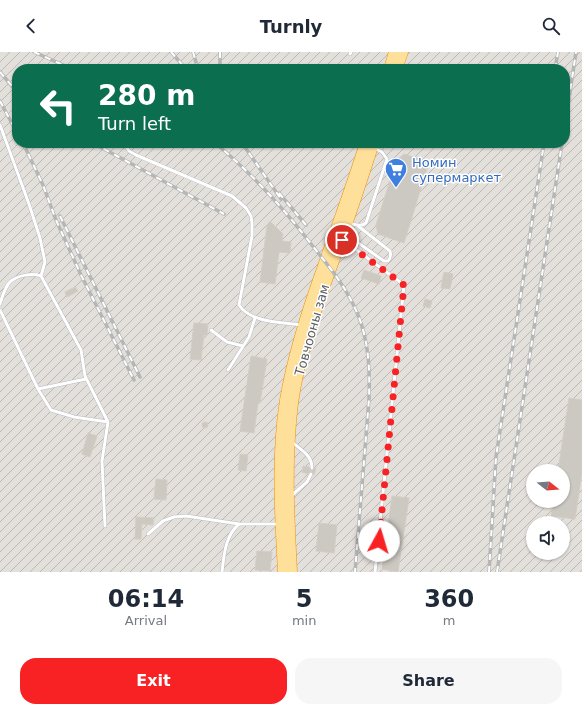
<!DOCTYPE html>
<html lang="en">
<head>
<meta charset="utf-8">
<style>
  :root { --surface:#fff; --page:#f6f6f7; --text:#1f2937; --muted:#747a83; --accent:#f82124 }
  body { margin:0; font-family:"DejaVu Sans",sans-serif; background:var(--page); color:var(--text); height:100vh; display:flex; flex-direction:column; font-size:15px; white-space:nowrap }
  * { box-sizing:border-box; margin:0 }
  p { font-size:13px; color:var(--muted) }
  .icon { flex:none; width:22px; height:22px; fill:none; stroke:currentColor; stroke-width:2; stroke-linecap:round; stroke-linejoin:round }
  .map { position:relative; height:520px; overflow:hidden }
  .details { display:flex; flex-direction:column; background:var(--surface); flex:1 }
  .details>* { flex:none }
  .guide { position:absolute; left:12px; top:12px; width:558px; height:84px; border-radius:16px; box-shadow:0 1px 3px #0004; background:#0b6e4f; color:#fff; overflow:hidden }
  .needle { width:26px; rotate:107deg }
  .controls { position:absolute; left:526px; top:412px; display:grid; gap:8px }
  .controls a { display:grid; place-items:center; width:44px; height:44px; border-radius:50%; background:var(--surface); box-shadow:0 1px 3px #0004; font-size:20px }
  .pin { position:absolute; display:grid; place-items:center; width:34px; height:34px; color:#fff; margin:-17px; border:2px solid #fff; border-radius:50%; box-shadow:0 1px 4px #0007 }
  .me { position:absolute; width:44px; margin:-22px; rotate:6deg; stroke-linejoin:round; filter:drop-shadow(0 0 3px #0008) }
  .turn { display:flex; align-items:center; gap:14px; height:84px; padding:0 20px; font-size:18px }
  .turn .icon { width:52px; height:52px; stroke-width:2.5 }
  .turn b { display:block; font-size:28px; line-height:34px }
  .eta { display:flex; justify-content:space-evenly; align-items:center; height:68px; text-align:center }
  .eta b { font-size:24px; font-weight:600; line-height:28px }
  .button { display:flex; gap:8px; margin-top:auto; padding:8px 20px }
  .button a { flex:1; height:46px; border-radius:16px; background:var(--accent); color:#fff; font-size:16px; font-weight:600; line-height:46px; text-align:center }
  .button a+a { background:var(--page); color:var(--text) }
  header { display:flex; justify-content:space-between; align-items:center; height:52px; padding:0 20px; background:var(--surface); font-size:18px; font-weight:600 }
  .map>svg:first-child { display:block }
  .industrial { fill:url(#industrial-furrows); fill-rule:evenodd }
  .building { fill:#ccc9c2; stroke:#d5cdc1 }
  .lines { fill:none; stroke-linecap:round; stroke-linejoin:round }
  .service-casing { stroke:#b8bcc1; stroke-width:4 }
  .trunk-casing { stroke:#f39100; stroke-width:11 }
  .service { stroke:#fff; stroke-width:3 }
  .trunk { stroke:#ffe09a; stroke-width:10 }
  .rail-casing { stroke:#b5b6b6; stroke-width:3.5 }
  .rail { stroke:#fff; stroke-width:2; stroke-dasharray:6; stroke-linecap:butt }
  .route { stroke:#f82124; stroke-width:7; stroke-dasharray:0 12.6 }
  .labels { text-anchor:middle; dominant-baseline:central; stroke-width:3; stroke-linejoin:round; paint-order:stroke }
  .shop-label { font-size:13px; fill:#366cbe; stroke:#fff; text-anchor:start }
  .street-label { font-size:13px; fill:#5b6165; stroke:#fff }
</style>
</head>
<body>
<header><svg class="icon" aria-label="back" viewBox="0 0 24 24"><path d="M15 5l-7 7 7 7"/></svg>Turnly<svg class="icon" aria-label="search" viewBox="0 0 24 24"><circle cx="10" cy="10" r="6"/><path d="M15 15l6 6"/></svg></header>
<div class="map">
<svg width="582" height="520" viewBox="0 0 582 520">
  <defs>
    <pattern id="industrial-furrows" width="10" height="10" patternUnits="userSpaceOnUse"><rect width="10" height="10" fill="#e3dfdb"/><path d="M-1 1l2-2M0 10L10 0M9 11l2-2" fill="none" stroke="#bbb8b5"/></pattern>
  </defs>
  <rect width="100%" height="100%" fill="#efece3"/>
  <path class="industrial" d="M0,0H582V520H0ZM17,17H565V91H17ZM533,419H563V449H533ZM533,471H563V501H533Z"/>
  <path class="building" d="M404,102L429,110L404,191L378,182L376,173L396,109Z
    M270,169L283,182L282,189L291,190L290,201L279,200L275,232L260,230L267,173Z
    M364,218L381,224L379,232L361,226Z
    M444,220L453,222L450,237L441,236Z
    M75,235L78,239L67,245L65,240Z
    M425,247L432,249L430,256L423,254Z
    M194,271L208,272L207,283H204L201,308L190,307Z
    M251,304L267,307L260,351H258L254,381L240,379Z
    M569,346L582,348V421L575,467L551,464L553,449H563V419H558Z
    M202 373a3 3 0 1 1 6 0a3 3 0 1 1-6 0Z
    M88,381L97,384L90,405L82,402Z
    M240,402L248,403L246,419L238,418Z
    M303,414L309,415L311,419L316,416L314,423L311,419L308,422L302,420Z
    M156,427L167,428L166,448L154,447Z
    M392,444L409,446L398,520L382,517Z
    M136,465L154,466L153,473L142,472L141,487H135Z
    M319,471L337,473L334,501L316,499Z
    M257,499L272,500L270,519L255,518Z"/>
  <g class="lines">
    <g class="service-casing">
      <path id="service" d="M350,2L351,0
        M0,73L29,152L40,186L45,210L41,224L81,298L85,324L108,370L102,409L105,474
        M124,91L129,99L136,103L232,144L246,156L251,164L252,171V184L239,253C251,271 281,270 301,273
        M349,171C356,173 361,175 366,171L387,107L382,100L374,96
        M343,188L404,233L375,520
        M346,190L353,189L357,190L384,209H388C391,206 391,203 390,199L358,174
        M0,252C2,245 5,234 11,229C19,223 32,221 41,224
        M0,258L38,337L51,358L74,365L108,370
        M211,278L227,290L243,294
        M228,318L249,285L255,266
        M38,337L86,327
        M292,390C301,398 312,403 312,416
        M291,444L307,430L311,422
        M148,482L163,469L174,465L186,464L239,472H278
        M222,520C224,503 225,484 239,472"/>
    </g>
    <g class="trunk-casing">
      <path id="trunk" d="M389,17L394,0
        M397,17L403,0
        M283,520C280,463 276,405 285,348C293,302 307,258 323,214C337,173 352,132 365,91
        M292,520C289,463 286,407 293,351C300,301 318,253 335,206C349,168 362,129 374,91"/>
    </g>
    <use href="#service" class="service"/>
    <use href="#trunk" class="trunk"/>
    <g class="rail-casing">
      <path id="rail" d="M34,0L72,17
        M171,0L186,17
        M193,0L198,17
        M220,0V17
        M555,17L558,0
        M0,20L17,40
        M0,49L17,81
        M565,73L576,0
        M23,91L43,133L56,168L81,223L134,328
        M93,91L224,162
        M215,91C253,122 285,158 315,197C332,218 348,238 358,263C369,290 370,319 369,347L355,520
        M242,91L281,147
        M279,141L306,173
        M60,164L140,325
        M489,520L496,405L544,91
        M497,520L562,91"/>
    </g>
    <use href="#rail" class="rail"/>
  </g>
  <g class="lines">
    <path class="route" d="M342,188L404,233L379,489"/>
  </g>
  <defs>
    <g id="supermarket-pin" transform="scale(1.15)"><path d="M0 17L-7.5 6A9.5 9.5 0 1 1 7.5 6Z" fill="#3f7fe0" stroke="#fff"/><path d="M-6-5.5h2.5l.6 2H6L4.5 2H-2.5L-4.4-4H-6ZM-1.5 3.2a1.3 1.3 0 1 0 .1 0ZM3 3.2a1.3 1.3 0 1 0 .1 0Z" fill="#fff"/></g>
  </defs>
  <g fill-rule="evenodd">
    <use href="#supermarket-pin" x="396" y="117"/>
  </g>
  <g class="labels">
    <g class="shop-label">
      <text x="412" y="110">Номин<tspan x="412" dy="15">супермаркет</tspan></text>
    </g>
    <g class="street-label">
      <text transform="translate(312 278) rotate(-74)">Товчооны зам</text>
    </g>
  </g>
</svg>
<div class="controls">
<a><svg class="needle" viewBox="-14 -14 28 28"><path d="M0-13l5 13h-10z" fill="#e53935"/><path d="M0 13l5-13h-10z" fill="#747a83"/></svg></a>
<a><svg class="icon" aria-label="sound" viewBox="0 0 24 24"><path d="M4 9h4l5-4v14l-5-4H4zM17 9q2 3 0 6"/></svg></a>
</div>
<div class="pin" style="left:342px;top:188px;background:#d93025"><svg class="icon" aria-label="arrive" viewBox="0 0 24 24"><path d="M6 21V4h12l-3 4 3 4H6"/></svg></div>
<svg class="me" style="left:379px;top:489px" viewBox="-20 -20 40 40"><circle r="19" fill="#fff"/><path d="M0-13L10 11 0 6-10 11z" fill="#f82124"/></svg>
<div class="guide">
<div class="turn"><svg class="icon" aria-label="left" viewBox="0 0 24 24"><path d="M17 20v-9H6M10 6l-5 5 5 5"/></svg><div><b>280 m</b>Turn left</div></div>
</div>
</div>
<section class="details">
<div class="eta">
<div><b>06:14</b><p>Arrival</p></div>
<div><b>5</b><p>min</p></div>
<div><b>360</b><p>m</p></div>
</div>
<div class="button"><a>Exit</a><a>Share</a></div>
</section>
</body>
</html>
